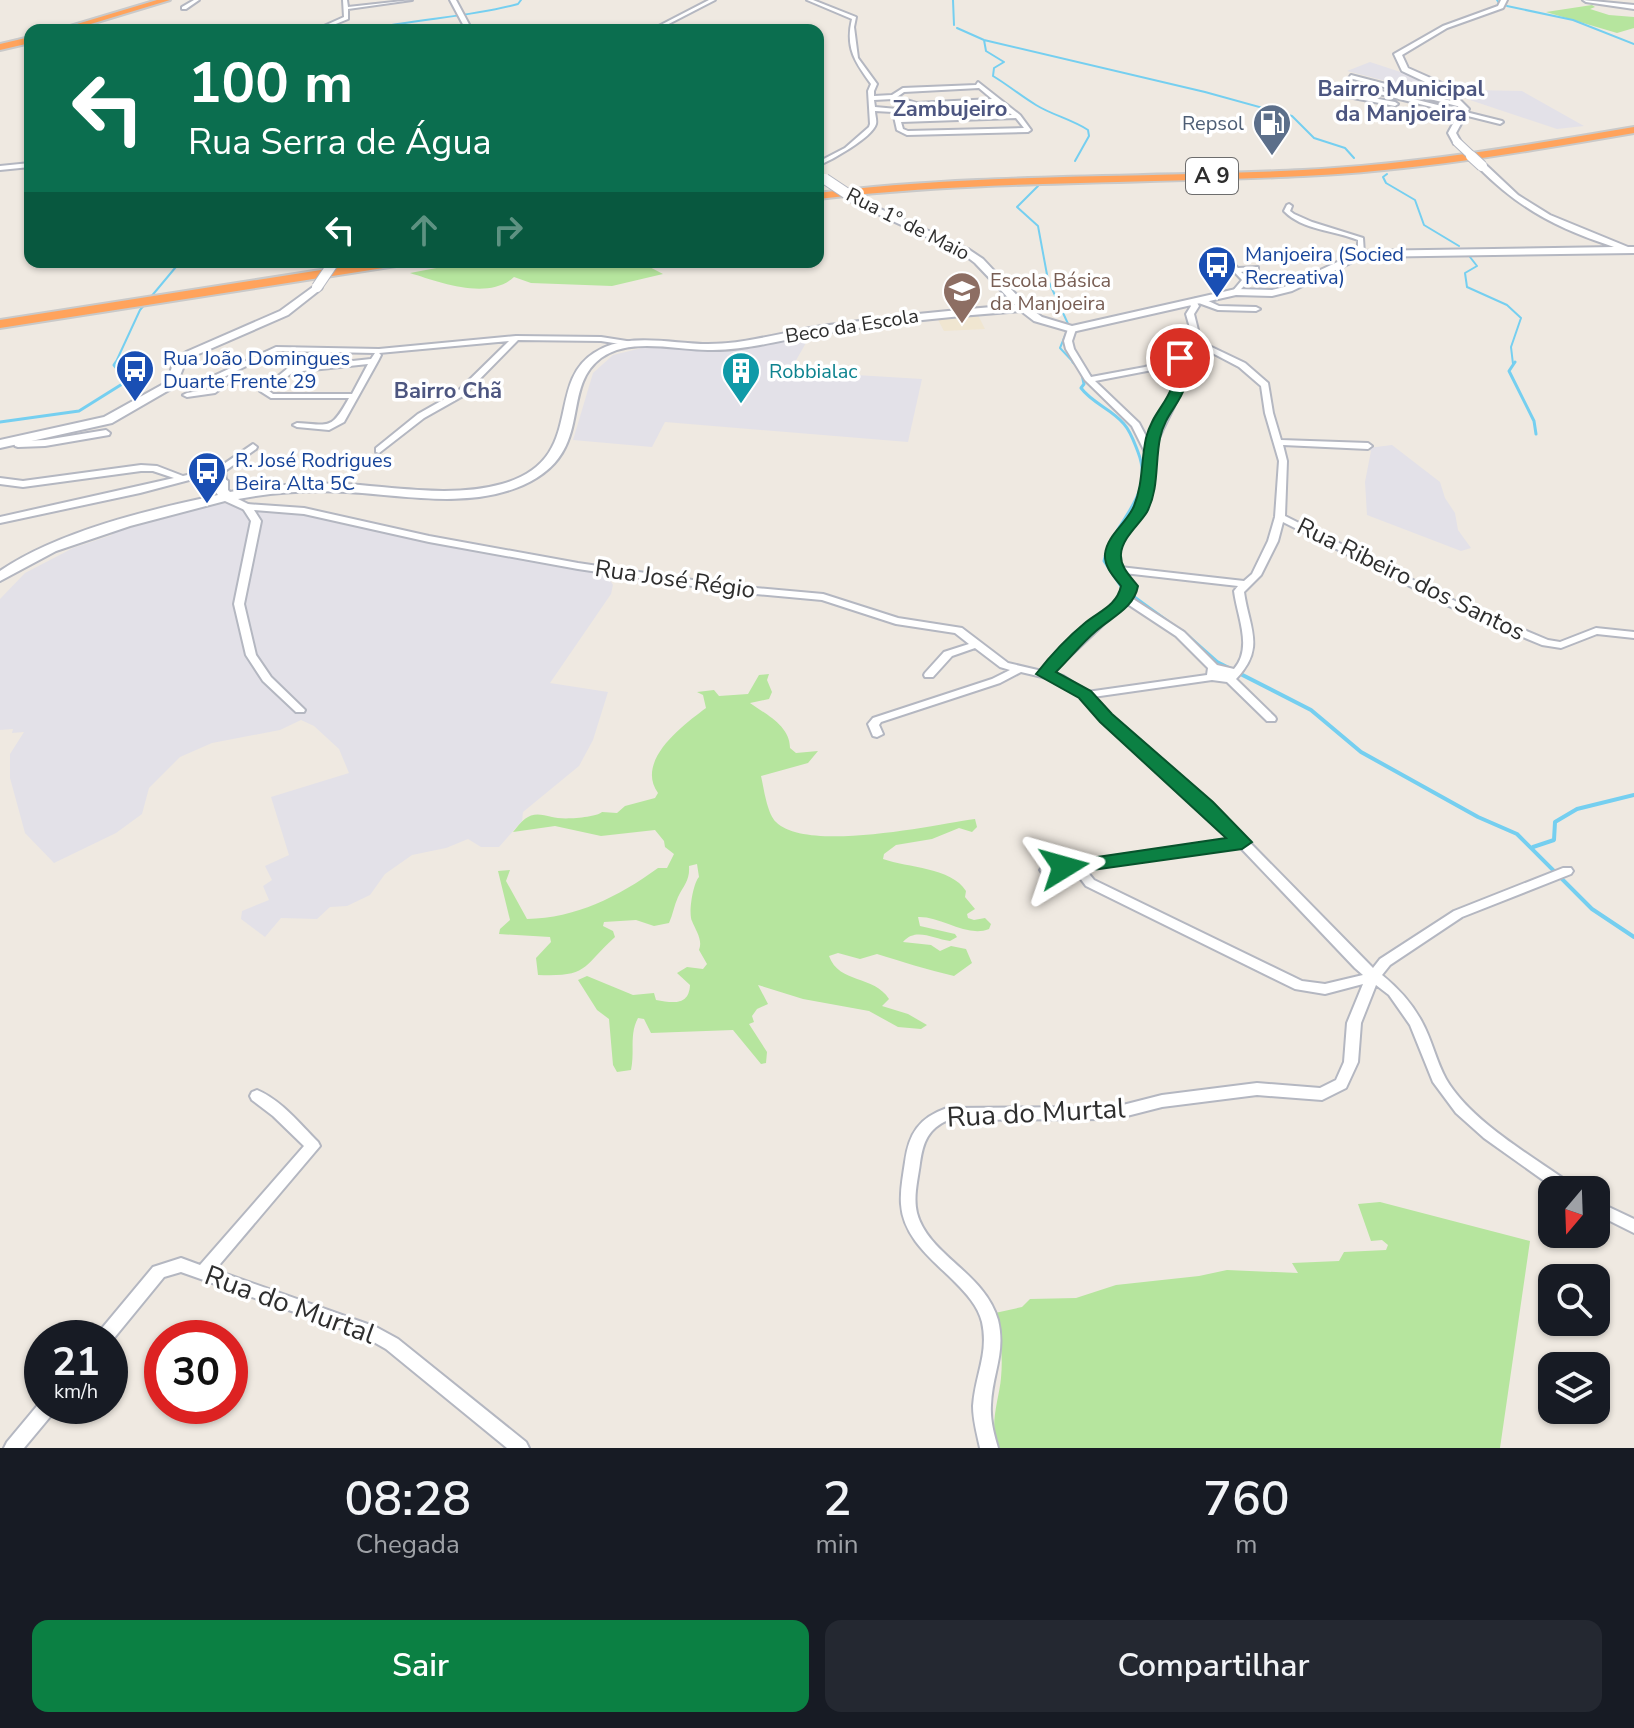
<!DOCTYPE html>
<html lang="pt">
<head>
<meta charset="utf-8">
<style>
  :root { --surface:#171b24; --page:#242831; --text:#f1f3f6; --muted:#9ea1a6; --accent:#0b8043 }
  body { margin:0; font-family:"Nunito Sans",sans-serif; background:var(--page); color:var(--text); height:100vh; display:flex; flex-direction:column; font-size:30px; white-space:nowrap }
  * { box-sizing:border-box; margin:0 }
  p { font-size:26px; color:var(--muted) }
  .icon { flex:none; width:44px; height:44px; fill:none; stroke:currentColor; stroke-width:2; stroke-linecap:round; stroke-linejoin:round }
  .map { position:relative; height:1448px; overflow:hidden }
  .details { display:flex; flex-direction:column; background:var(--surface); flex:1 }
  .details>* { flex:none }
  .guide { position:absolute; left:24px; top:24px; width:800px; height:244px; border-radius:16px; box-shadow:0 2px 6px #0004; background:#0b6e4f; color:#fff; overflow:hidden }
  .needle { width:52px; rotate:199deg }
  .buttons { position:absolute; left:1538px; top:1176px; display:grid; gap:16px }
  .buttons a { display:grid; place-items:center; width:72px; height:72px; border-radius:16px; background:var(--surface); box-shadow:0 2px 6px #0004; font-size:40px }
  .speed { position:absolute; left:24px; top:1320px; display:flex; gap:16px; font-size:40px; font-weight:700; text-align:center }
  .speed>* { display:grid; place-content:center; width:104px; height:104px; border-radius:50%; background:var(--surface); box-shadow:0 2px 6px #0004; line-height:1 }
  .speed small { font-size:20px; font-weight:400 }
  .speed .limit { border:12px solid #d22; background:#fff; color:#111 }
  .pin { position:absolute; display:grid; place-items:center; width:68px; height:68px; color:#fff; margin:-34px; border:4px solid #fff; border-radius:50%; box-shadow:0 2px 8px #0007 }
  .me { position:absolute; width:88px; margin:-44px; rotate:82deg; stroke-linejoin:round; filter:drop-shadow(0 0 6px #0008) }
  .turn { display:flex; align-items:center; gap:28px; height:168px; padding:0 32px; font-size:36px }
  .turn .icon { width:104px; height:104px; stroke-width:2.5 }
  .turn b { display:block; font-size:56px; line-height:68px }
  .lanes { display:flex; align-items:center; height:76px; padding:0 32px; background:#0003; justify-content:center; gap:40px; direction:ltr }
  .lanes .off { opacity:.35 }
  .eta { display:flex; justify-content:space-evenly; align-items:center; height:136px; text-align:center }
  .eta b { font-size:48px; font-weight:600; line-height:56px }
  .action { display:flex; gap:16px; margin-top:auto; padding:16px 32px }
  .action a { flex:1; height:92px; border-radius:16px; background:var(--accent); color:#fff; font-size:32px; font-weight:600; line-height:92px; text-align:center }
  .action a+a { background:var(--page); color:var(--text) }
  .map>svg:first-child { display:block }
  .industrial { fill:#e3e1e8 }
  .education { fill:#f0e6d1 }
  .green { fill:#b6e59e }
  .lines { fill:none; stroke-linecap:round; stroke-linejoin:round }
  .stream-far2 { stroke:#75cff0; stroke-width:2 }
  .stream-far1 { stroke:#75cff0; stroke-width:3 }
  .stream { stroke:#75cff0; stroke-width:4 }
  .street-casing { stroke:#b4b7c1; stroke-width:4 }
  .secondary-casing { stroke:#b4b7c1; stroke-width:4 }
  .highway-casing { stroke:#c9c9c9; stroke-width:4 }
  .street { fill:#fff; fill-rule:evenodd }
  .secondary { fill:#fff; fill-rule:evenodd }
  .highway { fill:#ffa35c; fill-rule:evenodd }
  .secondary-bridge-far1-casing { stroke:#b4b7c1; stroke-width:10; stroke-linecap:butt }
  .secondary-bridge-casing { stroke:#b4b7c1; stroke-width:12; stroke-linecap:butt }
  .secondary-bridge-far1 { stroke:#fff; stroke-width:8 }
  .secondary-bridge { stroke:#fff; stroke-width:10 }
  .route { fill:#0b8043; stroke:#07532c; stroke-width:2 }
  .labels { text-anchor:middle; dominant-baseline:central; stroke-width:7; stroke-linejoin:round; paint-order:stroke }
  .far-service-label { font-size:20px; fill:#4e5e75; stroke:#fff; text-anchor:end }
  .far-street-label { font-size:20px; fill:#2e2e2e; stroke:#fff }
  .far-transit-label { font-size:20px; fill:#164399; stroke:#fff; text-anchor:start }
  .far-education-label { font-size:20px; fill:#785e54; stroke:#fff; text-anchor:start }
  .far-culture-label { font-size:20px; fill:#0d838f; stroke:#fff; text-anchor:start }
  .far-neighbourhood-label { font-size:22px; font-weight:bold; fill:#4d5680; stroke:#fff }
  .shield { fill:#fff; stroke:#6d6d6d; stroke-width:2 }
  .shield-label { font-size:22px; font-weight:bold; fill:#2e2e2e }
  .street-label { font-size:24px; fill:#2e2e2e; stroke:#fff }
  .near-street-label { font-size:28px; fill:#2e2e2e; stroke:#fff }
</style>
</head>
<body>
<div class="map">
<svg width="1634" height="1448" viewBox="0 0 1634 1448">
  <rect width="100%" height="100%" fill="#efe9e1"/>
  <path class="industrial" d="M1370,62L1431,82L1448,97L1347,71Z
    M1467,86L1470,90L1522,91L1584,126L1557,129L1452,94L1448,87Z
    M811,334L790,371L922,379L908,442L665,422L652,447L573,440L593,373L613,355L646,347L729,350Z
    M1392,445L1440,482L1445,498L1455,513L1458,530L1471,548L1461,551L1367,515L1365,482L1371,451L1368,448Z
    M223,503L302,513L481,553L606,573L613,585L611,594L550,683L608,692L593,740L579,766L523,812L522,821L499,847H481L468,839L446,848L412,855L385,874L370,895L347,906L330,907L317,919L281,918L265,937L241,919L242,911L269,900L263,886L272,880L265,866L289,855L271,797L349,773L339,749L314,726L301,720L280,730L212,743L180,757L149,788L142,814L116,833L54,863L25,833L10,778V754L24,732L12,733L13,729L0,730V599L25,573L73,548L112,535L111,532L210,504Z"/>
  <path class="education" d="M977,313L985,329L944,331L936,316Z"/>
  <path class="green" d="M1592,5L1595,7L1590,9L1609,15L1634,17V28L1617,33L1546,12Z
    M468,262H640L663,274L612,286L531,283L514,277C488,301 439,282 410,273Z
    M769,674L767,680L772,692L769,699L750,703C767,715 790,726 790,748L796,753L818,751L808,763L761,776C764,789 767,813 776,822C807,853 933,825 975,819L977,827L972,832L959,828L932,839L896,845L884,854L883,859C908,868 951,867 966,891L965,897L975,909L967,914L968,918L974,920L985,918L991,924L989,929C967,938 941,916 918,917L920,926L955,934L957,937L950,941C933,939 916,927 903,942L931,945L940,951L951,946L966,949L972,963L954,976C928,970 900,961 877,954L860,959L838,953L829,956C839,984 874,975 889,999L882,1006L908,1014L927,1025L921,1029L898,1027L869,1011L803,999L758,985L768,1004L757,1009L752,1016L754,1022L749,1024L767,1052L766,1063L761,1064L733,1030L651,1033L644,1019L638,1018C629,1035 635,1051 631,1070L617,1072L613,1065L609,1019L597,1010L578,980L587,976L633,995L654,993L656,1000C673,1003 689,1006 690,985L677,973L687,967L703,969L707,964L699,950C703,940 696,931 692,921C688,914 693,883 699,877L697,864L689,866C690,880 684,885 678,897C674,906 673,914 669,923L654,926L636,920L604,922L603,926L613,931L615,937C582,967 589,977 538,975L536,958L551,942L550,937L499,934L500,929L510,920L498,871L510,870L506,881L527,919C576,918 618,897 658,868H667L674,854L665,847L664,841L655,830L601,836L555,826L513,832C526,815 532,811 552,817C561,820 595,818 602,812L617,813L625,806L655,798L658,793C635,761 683,725 706,708L703,695L697,692L714,690L719,696L748,694L759,675Z
    M1380,1202L1530,1241L1500,1448H999C988,1427 999,1400 1001,1378C1003,1356 1001,1334 995,1313L1022,1307L1030,1299L1076,1298L1116,1285L1199,1276L1227,1270L1298,1273L1292,1263L1339,1261L1344,1252L1386,1250L1388,1245L1382,1240L1371,1241L1358,1204Z"/>
  <g class="lines">
    <path class="stream-far2" d="M953,0L954,25
      M1497,0L1499,3
      M1507,6L1573,20L1634,44
      M957,28L984,40L1205,92L1292,116L1314,138L1345,148L1354,158
      M367,30C417,18 468,18 518,4L521,0
      M984,40L986,51L1004,62L994,68L993,76C1008,85 1021,96 1036,105C1052,115 1071,119 1088,130L1089,136L1075,161
      M1387,174L1383,177L1386,183L1415,200L1424,225L1459,246
      M1038,186L1017,207L1038,226L1048,280L1069,326L1060,348L1075,364
      M1470,257L1477,266L1465,273L1467,287L1507,305L1521,318L1511,347L1513,364
      M115,364L140,310L180,262"/>
    <path class="stream-far1" d="M1073,362L1078,367
      M1515,362L1509,371L1534,421L1536,434
      M1082,374L1084,384L1081,388C1093,404 1112,409 1124,424C1131,432 1134,442 1138,452C1156,498 1113,520 1104,561L1122,588L1184,633
      M0,422L79,411L127,381L114,365L116,362"/>
    <path class="stream" d="M1182,631L1217,662L1311,710L1361,752L1478,817L1517,834L1592,909L1634,937
      M1533,847L1554,840L1555,822L1577,809L1634,795"/>
    <g class="street-casing">
      <path id="street" d="M194,0H199L186,9H182V7Z
        M343,0H347L348,7L412,0L348,9V19L321,30H315L344,17Z
        M709,0H715L657,30H651Z
        M807,0H813L856,17L854,27L858,58L877,84L874,91V96L892,95L903,88L976,85L978,82L1020,115L1031,130L1028,132L907,135L897,130L893,112L875,111C875,115 877,120 876,124C872,138 831,160 818,166V162L845,148L869,127L870,124L868,91L871,84C855,62 845,48 852,19ZM979,88L992,99L916,103L897,97L904,92ZM893,99L916,107L995,102L1012,115L900,118L897,109L875,107L874,100ZM1016,118L1024,128L908,131L903,129L901,122Z
        M1351,75L1463,104L1464,105L1461,107L1349,78Z
        M1353,84L1502,121L1503,122L1500,124L1351,87Z
        M1345,93L1395,102L1398,104L1395,106L1343,96Z
        M30,163V167L0,170V166Z
        M1289,204L1292,206L1290,211L1294,214L1312,222L1363,238L1364,254L1361,256L1358,254V240C1334,230 1302,230 1284,211L1287,205Z
        M1223,258H1227L1238,268L1258,267V269L1241,272L1248,278L1308,277L1312,279L1308,281L1248,282L1236,294L1232,292L1242,280L1223,260Z
        M1196,298H1202L1219,306L1256,307L1260,309L1256,311L1218,310L1196,302Z
        M1189,300H1195L1199,306L1194,314L1201,342L1245,363L1268,383L1273,413L1281,440L1368,443L1372,446L1368,449L1283,445L1287,461L1285,516L1459,603L1548,640L1560,642L1596,628L1634,632V638L1597,634L1561,648L1542,645L1451,607L1283,522L1278,541L1261,575L1244,592C1249,628 1266,648 1236,679L1275,717L1276,719L1275,721H1267L1227,682L1212,680L1093,697L1110,716L1211,803L1373,968L1380,959L1454,911L1563,868H1571L1573,871L1571,874L1462,917L1390,965L1382,975C1398,988 1412,1003 1422,1022C1432,1040 1436,1061 1446,1079C1471,1122 1534,1157 1574,1186L1577,1190H1557L1484,1138L1456,1113L1433,1082L1410,1025L1389,995L1376,985L1361,1023L1358,1062L1346,1088L1322,1100L1257,1095L1162,1107L1115,1119L948,1120C928,1129 923,1142 920,1163C918,1179 913,1197 917,1213C928,1255 985,1273 998,1320C1006,1353 992,1374 991,1405C990,1420 994,1434 998,1448H980C977,1434 973,1420 973,1406C975,1375 989,1354 982,1322C978,1306 966,1293 955,1282C933,1260 903,1238 901,1204C900,1190 903,1176 905,1162C909,1133 919,1118 947,1108L1115,1107L1162,1095L1257,1083L1320,1088L1336,1080L1344,1062L1347,1023L1363,984L1325,994L1295,989L1086,886L1074,870L1046,874L1042,873L1040,870L1042,867L1046,866L1232,839L1203,809L1102,720L1081,697L1055,680L1021,672L1000,683L881,722L879,725L883,734L877,737L873,736L868,724L873,718L992,679L1010,670L1000,667L975,648L952,656L933,677H925L924,675L925,673L944,652L969,644L955,633L896,624L822,600L733,592L578,569L429,542L304,514L254,510L261,521L244,604L256,655L271,677L305,710L304,712H296L263,681L246,655L234,604L251,521L242,507L247,504L304,508L429,536L578,563L733,586L823,594L898,618L962,628L1008,663L1042,671L1121,597L1125,586L1111,569L1108,557L1110,545L1136,510L1144,487L1145,452L1132,426L1085,380L1066,349L1064,341L1068,329L1072,327L1076,329L1072,341L1074,349L1091,377L1145,367L1177,356L1194,342L1186,314L1191,306L1188,302ZM1199,346L1239,367L1261,386L1265,413L1279,461L1275,517L1268,541L1252,574L1244,581L1120,567C1113,539 1136,529 1146,507C1155,485 1150,471 1154,452C1163,419 1189,394 1184,359ZM1177,362C1180,392 1159,416 1149,442L1139,423L1095,381L1147,371ZM1124,573L1238,586L1234,591C1237,616 1253,648 1234,669L1217,665L1184,632L1130,597L1135,586ZM1126,603L1176,636L1208,668L1207,675L1087,692L1063,676L1052,673ZM1239,846L1355,968L1363,975L1325,984L1302,981L1094,880L1086,870L1087,868Z
        M516,336L601,337L633,342L637,344L633,346L601,341L518,340L463,396L424,418L379,453L376,452V448L418,414L457,392L509,341L379,353L381,355L378,361L344,422L329,430L297,427L293,425L297,423C331,425 331,430 349,398H271L260,391L288,368L371,359L375,353L277,351L234,372L240,374L215,393L187,397L183,395L187,393L210,389L233,373L207,384L172,386L168,384L172,382L205,380L276,347L379,349ZM368,364L352,394H273L269,391L293,372Z
        M106,430L110,433L109,435L45,446L18,447L15,446L13,440L17,437L22,441L45,440Z
        M253,444L257,447L256,449L225,471L226,481L225,483H219L216,473L212,474L140,493L0,523V517L174,478L153,471H141L23,487L0,484V478L23,481L141,465L157,466L183,476L218,468Z
        M257,1090C281,1100 300,1124 318,1142L320,1146L215,1270L376,1327L398,1339L526,1442L529,1448H507L386,1349L365,1337L181,1272L164,1277L110,1343V1338H96L98,1333L153,1267L181,1258L200,1265L304,1146L273,1116L252,1100L250,1096L252,1092Z
        M1596,1201L1634,1219V1233L1596,1214Z
        M42,1400V1406H57L54,1412L24,1448H4L7,1442Z"/>
    </g>
    <g class="secondary-casing">
      <path id="secondary" d="M450,0H456L472,30H466Z
        M1501,0H1507L1503,8L1447,28L1402,55L1408,68L1444,84L1469,109L1456,133L1461,142L1454,144L1448,133L1461,109L1438,88L1402,71L1394,54L1443,26L1498,6Z
        M1583,0L1634,5V9L1586,2Z
        M1479,164H1485L1518,195L1550,215L1628,247H1634V253L1363,257L1292,291L1272,296L1236,295L1072,332L1034,321L1021,311C954,316 888,323 822,333C784,339 746,351 708,350C675,350 630,337 601,358C557,391 599,456 516,488C463,508 401,495 347,492C310,490 274,492 238,499L254,507L247,511L225,501L130,526L56,551L0,581V571C59,531 148,510 218,495L215,491L216,481L222,477L228,481V490L230,492C268,485 306,482 345,484C396,487 452,498 502,484C587,460 544,385 594,353C627,331 672,344 708,344C746,344 784,332 822,326C886,317 950,310 1015,305L975,263L962,253L858,205V201L861,200L968,249L983,259L1027,306L1042,317L1072,326L1236,289L1272,290L1284,287L1361,251L1614,247C1559,229 1521,210 1479,168Z
        M317,284L322,287L321,289L288,315L194,356L185,363L176,386L112,423L0,448V440L104,417L167,382L174,361L186,352L280,311Z"/>
    </g>
    <g class="highway-casing">
      <path id="highway" d="M157,0H170L71,30H57Z
        M30,37V43L0,50V44Z
        M1634,127V133C1524,152 1414,171 1303,176C1141,184 979,180 818,199V193C979,173 1141,178 1303,170C1414,164 1524,146 1634,127Z
        M372,262H402L396,266L0,328V320Z"/>
    </g>
    <use href="#street" class="street"/>
    <use href="#secondary" class="secondary"/>
    <use href="#highway" class="highway"/>
    <g class="secondary-bridge-far1-casing">
      <path id="secondary-bridge-far1" d="M1457,142L1474,158"/>
    </g>
    <g class="secondary-bridge-casing">
      <path id="secondary-bridge" d="M1471,156L1482,166
        M825,179L861,203
        M317,287L334,262"/>
    </g>
    <use href="#secondary-bridge-far1" class="secondary-bridge-far1"/>
    <use href="#secondary-bridge" class="secondary-bridge"/>
  </g>
  <path class="route" d="M1180,354L1186,358C1193,399 1167,405 1160,438C1155,463 1159,489 1147,512C1139,525 1122,538 1121,554C1120,567 1130,576 1138,586C1134,608 1112,617 1096,631C1082,643 1070,658 1056,672L1091,691L1112,714L1213,802L1252,842L1242,849L1064,874L1054,867L1057,863L1226,838L1100,722L1079,698L1036,674C1050,656 1069,636 1086,622C1100,611 1117,605 1121,586C1114,577 1104,567 1105,554C1107,535 1127,523 1134,506C1143,484 1141,461 1146,438C1154,405 1179,399 1174,358Z"/>
  <defs>
    <g id="fuel-pin" transform="scale(2)"><path d="M0 17L-7.5 6A9.5 9.5 0 1 1 7.5 6Z" fill="#5c6f8a" stroke="#fff"/><path d="M-5.5-6h7V0h2V4h1.3V-2.5L3-4.5l.8-.8L6-3V5H2.5V1h-1V6h-7ZM-4.2-4.7v3.2H.2V-4.7Z" fill="#fff"/></g>
    <g id="bus-pin" transform="scale(2)"><path d="M0 17L-7.5 6A9.5 9.5 0 1 1 7.5 6Z" fill="#1a4fb4" stroke="#fff"/><path d="M-5-6H5V4H4V6H2V4H-2V6H-4V4H-5ZM-3.5-4V0h7V-4ZM-3.5 1.2v1.5H-2V1.2ZM2 1.2v1.5H3.5V1.2Z" fill="#fff"/></g>
    <g id="school-pin" transform="scale(2)"><path d="M0 17L-7.5 6A9.5 9.5 0 1 1 7.5 6Z" fill="#8d6e63" stroke="#fff"/><path d="M0-5L7-2L0 1L-7-2ZM-4 1L0 2.5L4 1V4Q0 6-4 4Z" fill="#fff"/></g>
    <g id="building-pin" transform="scale(2)"><path d="M0 17L-7.5 6A9.5 9.5 0 1 1 7.5 6Z" fill="#0f9aa8" stroke="#fff"/><path d="M-4-6H4V6H1V3H-1V6H-4ZM-2.5-4.3h1.7v1.8h-1.7ZM.8-4.3h1.7v1.8H.8ZM-2.5-1h1.7V.8h-1.7ZM.8-1h1.7V.8H.8Z" fill="#fff"/></g>
  </defs>
  <g fill-rule="evenodd">
    <use href="#fuel-pin" x="1272" y="123"/>
    <use href="#bus-pin" x="1217" y="265"/>
    <use href="#school-pin" x="962" y="291"/>
    <use href="#bus-pin" x="135" y="369"/>
    <use href="#building-pin" x="741" y="371"/>
    <use href="#bus-pin" x="207" y="471"/>
  </g>
  <g class="labels">
    <g class="far-service-label">
      <text x="1244" y="123">Repsol</text>
    </g>
    <g class="far-street-label">
      <text transform="translate(908 224) rotate(27)">Rua 1º de Maio</text>
      <text transform="translate(852 326) rotate(-9)">Beco da Escola</text>
    </g>
    <g class="far-transit-label">
      <text x="1245" y="254">Manjoeira (Socied<tspan x="1245" dy="23">Recreativa)</tspan></text>
      <text x="163" y="358">Rua João Domingues<tspan x="163" dy="23">Duarte Frente 29</tspan></text>
      <text x="235" y="460">R. José Rodrigues<tspan x="235" dy="23">Beira Alta 5C</tspan></text>
    </g>
    <g class="far-education-label">
      <text x="990" y="280">Escola Básica<tspan x="990" dy="23">da Manjoeira</tspan></text>
    </g>
    <g class="far-culture-label">
      <text x="769" y="371">Robbialac</text>
    </g>
    <g class="far-neighbourhood-label">
      <text x="1401" y="89">Bairro Municipal<tspan x="1401" dy="25">da Manjoeira</tspan></text>
      <text x="950" y="109">Zambujeiro</text>
      <text x="448" y="391">Bairro Chã</text>
    </g>
    <rect class="shield" x="1186" y="158" width="52" height="36" rx="6"/>
    <g class="shield-label">
      <text x="1212" y="176">A 9</text>
    </g>
    <g class="street-label">
      <text transform="translate(675 579) rotate(8)">Rua José Régio</text>
      <text transform="translate(1411 579) rotate(26)">Rua Ribeiro dos Santos</text>
    </g>
    <g class="near-street-label">
      <text transform="translate(1036 1113) rotate(-3)">Rua do Murtal</text>
      <text transform="translate(290 1305) rotate(20)">Rua do Murtal</text>
    </g>
  </g>
</svg>
<div class="buttons">
<a><svg class="needle" viewBox="-14 -14 28 28"><path d="M0-13l5 13h-10z" fill="#e53935"/><path d="M0 13l5-13h-10z" fill="#9ea1a6"/></svg></a>
<a><svg class="icon" aria-label="search" viewBox="0 0 24 24"><circle cx="10" cy="10" r="6"/><path d="M15 15l6 6"/></svg></a>
<a><svg class="icon" aria-label="layers" viewBox="0 0 24 24"><path d="M12 4l9 5-9 5-9-5zM3 14l9 5 9-5"/></svg></a>
</div>
<div class="speed"><div>21<small>km/h</small></div><div class="limit">30</div></div>
<div class="pin" style="left:1180px;top:358px;background:#d93025"><svg class="icon" aria-label="arrive" viewBox="0 0 24 24"><path d="M6 21V4h12l-3 4 3 4H6"/></svg></div>
<svg class="me" style="left:1064px;top:867px" viewBox="-20 -20 40 40"><path d="M0-17L14 15 0 8-14 15z" fill="#0b8043" stroke="#fff" stroke-width="4"/></svg>
<div class="guide">
<div class="turn"><svg class="icon" aria-label="left" viewBox="0 0 24 24"><path d="M17 20v-9H6M10 6l-5 5 5 5"/></svg><div><b>100 m</b>Rua Serra de Água</div></div>
<div class="lanes"><svg class="icon" aria-label="left" viewBox="0 0 24 24"><path d="M17 20v-9H6M10 6l-5 5 5 5"/></svg><svg class="icon off" aria-label="ahead" viewBox="0 0 24 24"><path d="M12 20V5M6 11l6-6 6 6"/></svg><svg class="icon off" aria-label="right" viewBox="0 0 24 24"><path d="M7 20v-9h11M14 6l5 5-5 5"/></svg></div>
</div>
</div>
<section class="details">
<div class="eta">
<div><b>08:28</b><p>Chegada</p></div>
<div><b>2</b><p>min</p></div>
<div><b>760</b><p>m</p></div>
</div>
<div class="action"><a>Sair</a><a>Compartilhar</a></div>
</section>
</body>
</html>
